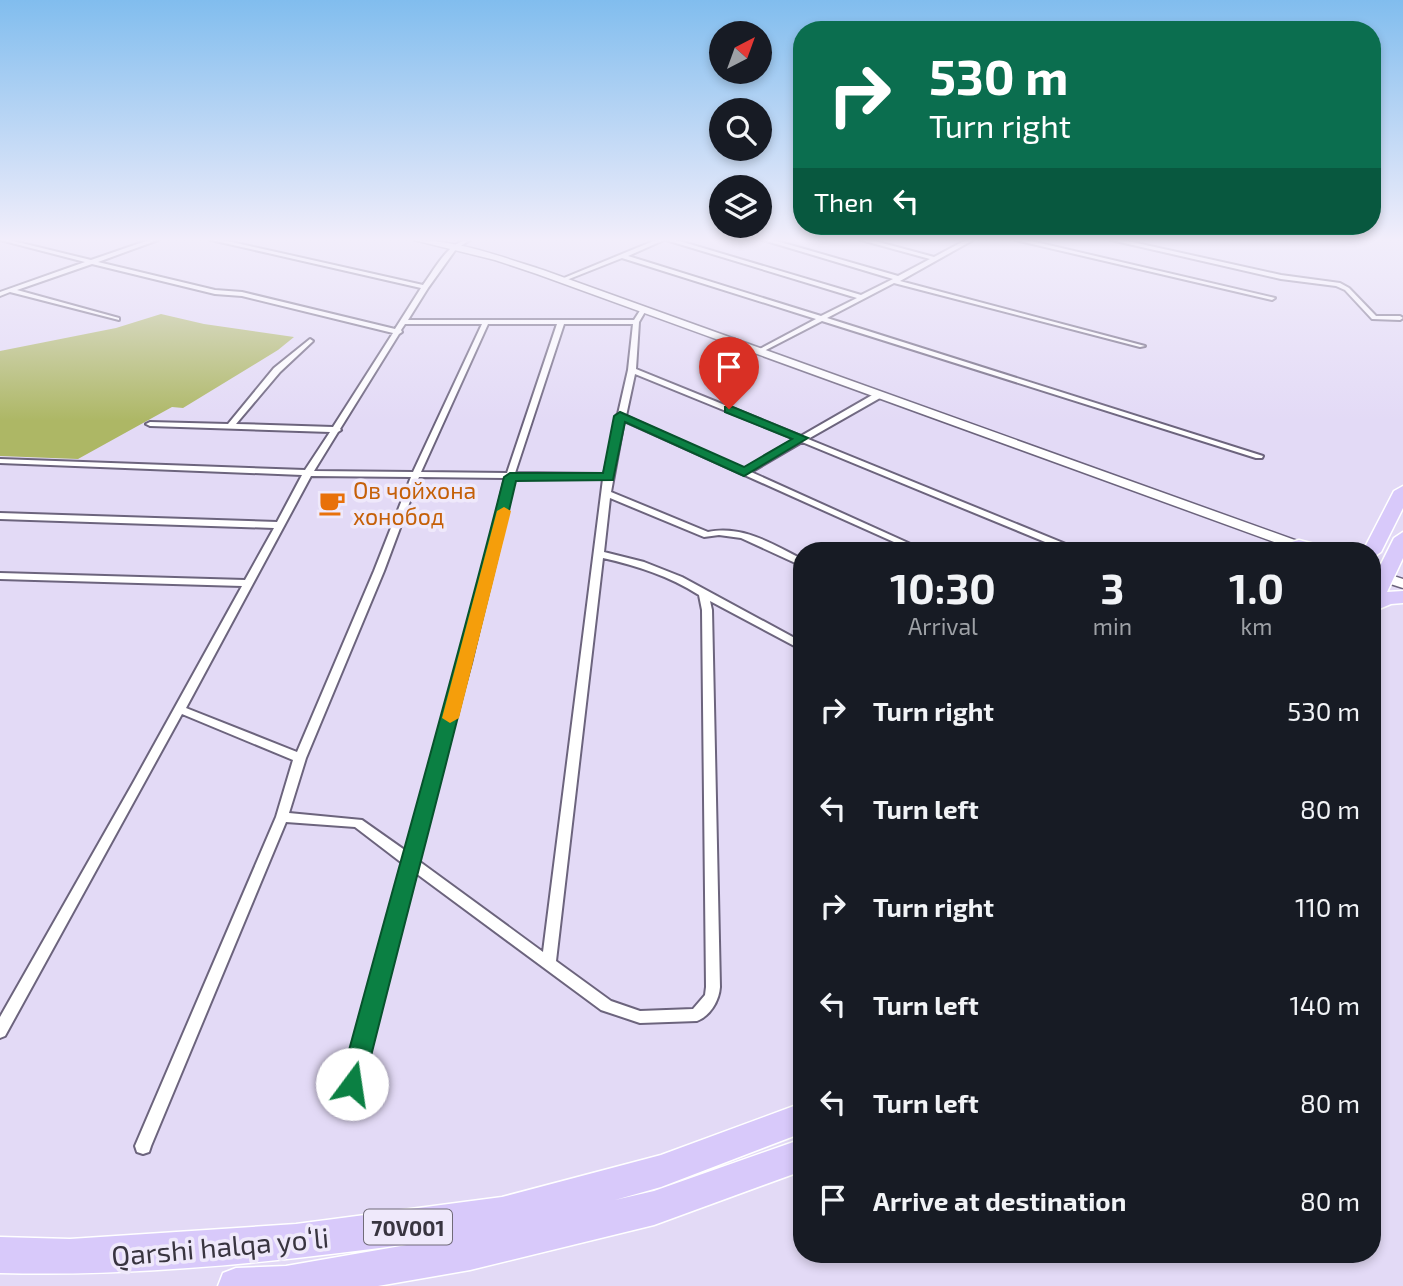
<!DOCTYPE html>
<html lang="en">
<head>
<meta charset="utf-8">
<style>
  :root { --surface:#171b24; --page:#242831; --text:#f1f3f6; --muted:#9ea1a6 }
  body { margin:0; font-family:"Exo 2",sans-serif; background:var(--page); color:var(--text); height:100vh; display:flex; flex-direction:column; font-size:26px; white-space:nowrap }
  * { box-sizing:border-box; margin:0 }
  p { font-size:23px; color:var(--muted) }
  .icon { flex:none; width:38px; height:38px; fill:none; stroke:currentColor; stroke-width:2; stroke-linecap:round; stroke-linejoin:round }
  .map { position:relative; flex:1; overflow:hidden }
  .side { position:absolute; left:793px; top:542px; width:588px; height:721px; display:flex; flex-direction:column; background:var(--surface); border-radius:28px; box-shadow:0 4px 10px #0003 }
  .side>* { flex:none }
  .guide { position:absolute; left:793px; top:21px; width:588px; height:214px; border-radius:28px; box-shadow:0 4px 10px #0003; background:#0b6e4f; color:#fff; overflow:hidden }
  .needle { width:46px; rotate:41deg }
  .tools { position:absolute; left:709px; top:21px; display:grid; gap:14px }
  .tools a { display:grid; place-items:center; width:63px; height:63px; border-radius:50%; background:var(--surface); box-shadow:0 4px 10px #0003; font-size:35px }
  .pin { position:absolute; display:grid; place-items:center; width:60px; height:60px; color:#fff; margin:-72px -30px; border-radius:50% 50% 50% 0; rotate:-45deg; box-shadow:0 0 7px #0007 }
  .pin .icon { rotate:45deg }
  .me { position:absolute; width:77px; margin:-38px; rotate:14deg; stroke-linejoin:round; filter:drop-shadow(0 0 5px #0008) }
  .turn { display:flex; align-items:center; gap:24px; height:147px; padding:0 21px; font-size:32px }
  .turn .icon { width:91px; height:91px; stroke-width:2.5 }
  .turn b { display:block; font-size:49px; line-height:60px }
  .then { display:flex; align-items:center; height:66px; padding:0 21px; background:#0003; gap:14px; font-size:26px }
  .eta { display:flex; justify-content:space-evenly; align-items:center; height:119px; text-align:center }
  .eta b { font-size:42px; font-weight:700; line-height:49px }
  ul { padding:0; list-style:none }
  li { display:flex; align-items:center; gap:21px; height:98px; padding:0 21px }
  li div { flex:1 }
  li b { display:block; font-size:26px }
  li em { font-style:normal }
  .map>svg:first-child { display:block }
  .green { fill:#adb765 }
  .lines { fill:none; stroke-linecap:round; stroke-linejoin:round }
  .street-casing { stroke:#6c647d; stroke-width:4 }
  .secondary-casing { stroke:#6c647d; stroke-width:3 }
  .highway-casing { stroke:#fff; stroke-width:3 }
  .street { fill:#fff; fill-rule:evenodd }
  .secondary { fill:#fff; fill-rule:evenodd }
  .highway { fill:#d8c9fa; fill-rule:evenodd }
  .route { fill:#0b8043; stroke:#07532c; stroke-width:2 }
  .slow { fill:#f59e0b }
  .labels { text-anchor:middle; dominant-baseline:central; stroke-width:7; stroke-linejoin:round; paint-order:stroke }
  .shield { fill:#efe9fb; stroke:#706b78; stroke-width:2 }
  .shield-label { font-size:21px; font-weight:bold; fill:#393540 }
  .food-label { font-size:23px; fill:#c56008; stroke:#efe9fb; text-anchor:start }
  .near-street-label { font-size:28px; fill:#393540; stroke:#efe9fb }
</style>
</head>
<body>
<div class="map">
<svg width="1403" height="1286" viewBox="0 0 1403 1286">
  <rect width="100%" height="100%" fill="#e3daf6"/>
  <path class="green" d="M161,314L204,324L294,337L278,350L183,408L172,407L78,459L0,456V351L116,328Z"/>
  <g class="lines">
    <g class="street-casing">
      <path id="street" d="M0,240H9L91,260L149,240H158L98,262L215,290L242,292L395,329L421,288L211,240H223L423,285C435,269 449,240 470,240L456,249L428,288L408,320H634L641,309H645L646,310L639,322L636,369L801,436L874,394H880V398L808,439L1078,549L1080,551H1067L802,442L751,472L926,551H914L624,421L611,492L708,532C743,525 772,544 802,559V566L741,538L719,535L704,537L610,498L604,552L644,562L682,577L802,642V650L710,601L712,610L720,987C719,1001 710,1016 697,1021L640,1023L601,1010L413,871L354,1108L352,1113L346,1115L340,1113L338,1108L402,863L355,827L286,822L151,1146L149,1152L143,1154L137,1152L135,1146L276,817L293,760L182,714L5,1036L0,1038V1017L133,783L242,586L0,579V573L245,580L274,528L0,519V513L277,522L302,475L0,463V459L305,470L330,432L150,426L146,424L150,422L228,424L274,368L310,339L313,341L312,342L280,372L236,424L333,427L393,333L242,296L215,294L92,264L17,290L119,318V320L10,292L0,296V292L85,262ZM405,324H482L413,472L314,471L338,432L341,430L340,429L399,334L402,332L401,330ZM488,324H557L507,473L421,472ZM564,324H633L628,370L618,414L616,416L617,418L604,474L515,473ZM635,374L795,439L744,469L626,416ZM311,476L411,477L374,571L297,752L186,708ZM419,477L505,478L461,663L406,851L362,820L289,813L306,758L384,571ZM514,478L603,479L543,952L416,859L471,663ZM603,558C638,566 669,576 699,595L702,610L706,987L705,995L693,1009L640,1011L611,1001L556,961Z
        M656,240H664L628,256L821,316L857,298L666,240H676L861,295L893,279L763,240H773L898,276L930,259L861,240H871L934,257L966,240H973L900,281L1145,346L1140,347L894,283L827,318L1263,456L1262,458H1256L822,321L760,353H756V351L816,319L622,258L564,281L559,280Z
        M1015,240H1027L1275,298L1272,300Z
        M1111,240H1123L1281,275L1340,283L1349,288L1376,316H1400L1403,318L1400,320L1372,319L1345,290L1336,286L1281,279Z"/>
    </g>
    <g class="secondary-casing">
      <path id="secondary" d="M414,240C457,240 502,257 543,270L1317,548L1319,551H1299L537,274L495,260Z
        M1372,569L1403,579V588L1372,578Z"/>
    </g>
    <g class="highway-casing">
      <path id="highway" d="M1403,486V508L1381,552L1372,558V551H1363L1394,491Z
        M1403,532V558L1387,592L1403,591V603L1391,604L1372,612V582L1394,538Z
        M1299,540L1326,547L1328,551L1292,550L1290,546L1292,542Z
        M802,1103V1133L661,1187L615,1200L654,1191L802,1139V1171L654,1225L470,1270L378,1286H218L223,1273L236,1268L286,1266L424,1242C284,1261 142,1277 0,1273V1237L70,1239L296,1224L502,1197L661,1155Z"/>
    </g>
    <use href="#street" class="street"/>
    <use href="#secondary" class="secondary"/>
    <use href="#highway" class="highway"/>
  </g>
  <linearGradient id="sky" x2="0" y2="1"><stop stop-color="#81bdee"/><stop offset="0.57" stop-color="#f2eefb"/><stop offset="1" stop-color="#f2eefb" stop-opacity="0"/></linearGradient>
  <rect width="1403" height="421" fill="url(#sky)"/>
  <path class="route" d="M725,407H733L808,438L744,476L625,422L613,480L516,481C469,683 414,883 364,1084L361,1091L352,1095L344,1091L340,1084C394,881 453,680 504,477L510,473H603L614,416L620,412L744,467L792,439L725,412Z"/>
  <path class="slow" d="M504,507L511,511L459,718L450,723L442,718L497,511Z"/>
  <defs>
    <g id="cafe-bare" transform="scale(2.1)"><path d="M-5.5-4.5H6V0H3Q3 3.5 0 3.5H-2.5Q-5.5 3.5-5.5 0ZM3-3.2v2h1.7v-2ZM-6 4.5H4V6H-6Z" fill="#e8710a" stroke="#efe9fb" stroke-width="2.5" paint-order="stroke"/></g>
  </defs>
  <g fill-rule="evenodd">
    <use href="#cafe-bare" x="332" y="503"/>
  </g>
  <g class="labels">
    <rect class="shield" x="364" y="1209.5" width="88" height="35" rx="5"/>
    <g class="shield-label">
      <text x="408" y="1227">70V001</text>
    </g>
    <g class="food-label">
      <text x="353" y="490">Ов чойхона<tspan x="353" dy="26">хонобод</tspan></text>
    </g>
    <g class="near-street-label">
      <text transform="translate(220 1246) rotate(-5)">Qarshi halqa yoʻli</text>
    </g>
  </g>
</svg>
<div class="tools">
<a><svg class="needle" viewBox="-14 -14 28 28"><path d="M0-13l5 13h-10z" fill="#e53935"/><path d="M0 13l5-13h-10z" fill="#9ea1a6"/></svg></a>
<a><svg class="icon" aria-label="search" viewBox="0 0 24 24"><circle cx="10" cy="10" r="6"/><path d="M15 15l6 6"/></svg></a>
<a><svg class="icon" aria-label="layers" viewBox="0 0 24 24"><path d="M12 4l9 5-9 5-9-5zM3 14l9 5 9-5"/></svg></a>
</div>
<div class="pin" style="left:729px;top:409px;background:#d93025"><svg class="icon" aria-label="arrive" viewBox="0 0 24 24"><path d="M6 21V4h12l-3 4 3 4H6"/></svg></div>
<svg class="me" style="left:352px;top:1084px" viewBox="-20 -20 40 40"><circle r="19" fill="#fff"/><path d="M0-13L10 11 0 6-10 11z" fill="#0b8043"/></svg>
<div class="guide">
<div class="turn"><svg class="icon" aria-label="right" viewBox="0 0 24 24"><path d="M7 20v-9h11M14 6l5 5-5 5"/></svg><div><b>530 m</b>Turn right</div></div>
<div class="then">Then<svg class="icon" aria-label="left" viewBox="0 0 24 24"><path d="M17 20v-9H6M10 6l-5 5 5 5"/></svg></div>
</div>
<section class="side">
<div class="eta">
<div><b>10:30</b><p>Arrival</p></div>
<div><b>3</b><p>min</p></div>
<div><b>1.0</b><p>km</p></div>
</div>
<ul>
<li><svg class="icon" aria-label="right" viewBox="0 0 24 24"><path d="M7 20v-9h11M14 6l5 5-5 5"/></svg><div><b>Turn right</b></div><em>530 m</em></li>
<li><svg class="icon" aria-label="left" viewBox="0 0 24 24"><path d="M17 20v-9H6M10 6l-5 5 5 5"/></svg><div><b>Turn left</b></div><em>80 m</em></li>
<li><svg class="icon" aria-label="right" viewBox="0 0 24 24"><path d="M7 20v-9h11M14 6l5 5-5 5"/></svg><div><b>Turn right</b></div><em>110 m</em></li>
<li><svg class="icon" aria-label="left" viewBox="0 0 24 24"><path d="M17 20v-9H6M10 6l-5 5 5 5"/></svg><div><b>Turn left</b></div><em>140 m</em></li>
<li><svg class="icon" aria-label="left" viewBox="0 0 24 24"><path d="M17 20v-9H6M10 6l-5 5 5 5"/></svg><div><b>Turn left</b></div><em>80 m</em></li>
<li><svg class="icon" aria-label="arrive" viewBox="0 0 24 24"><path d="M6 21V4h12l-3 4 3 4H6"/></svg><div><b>Arrive at destination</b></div><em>80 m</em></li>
</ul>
</section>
</div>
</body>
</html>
